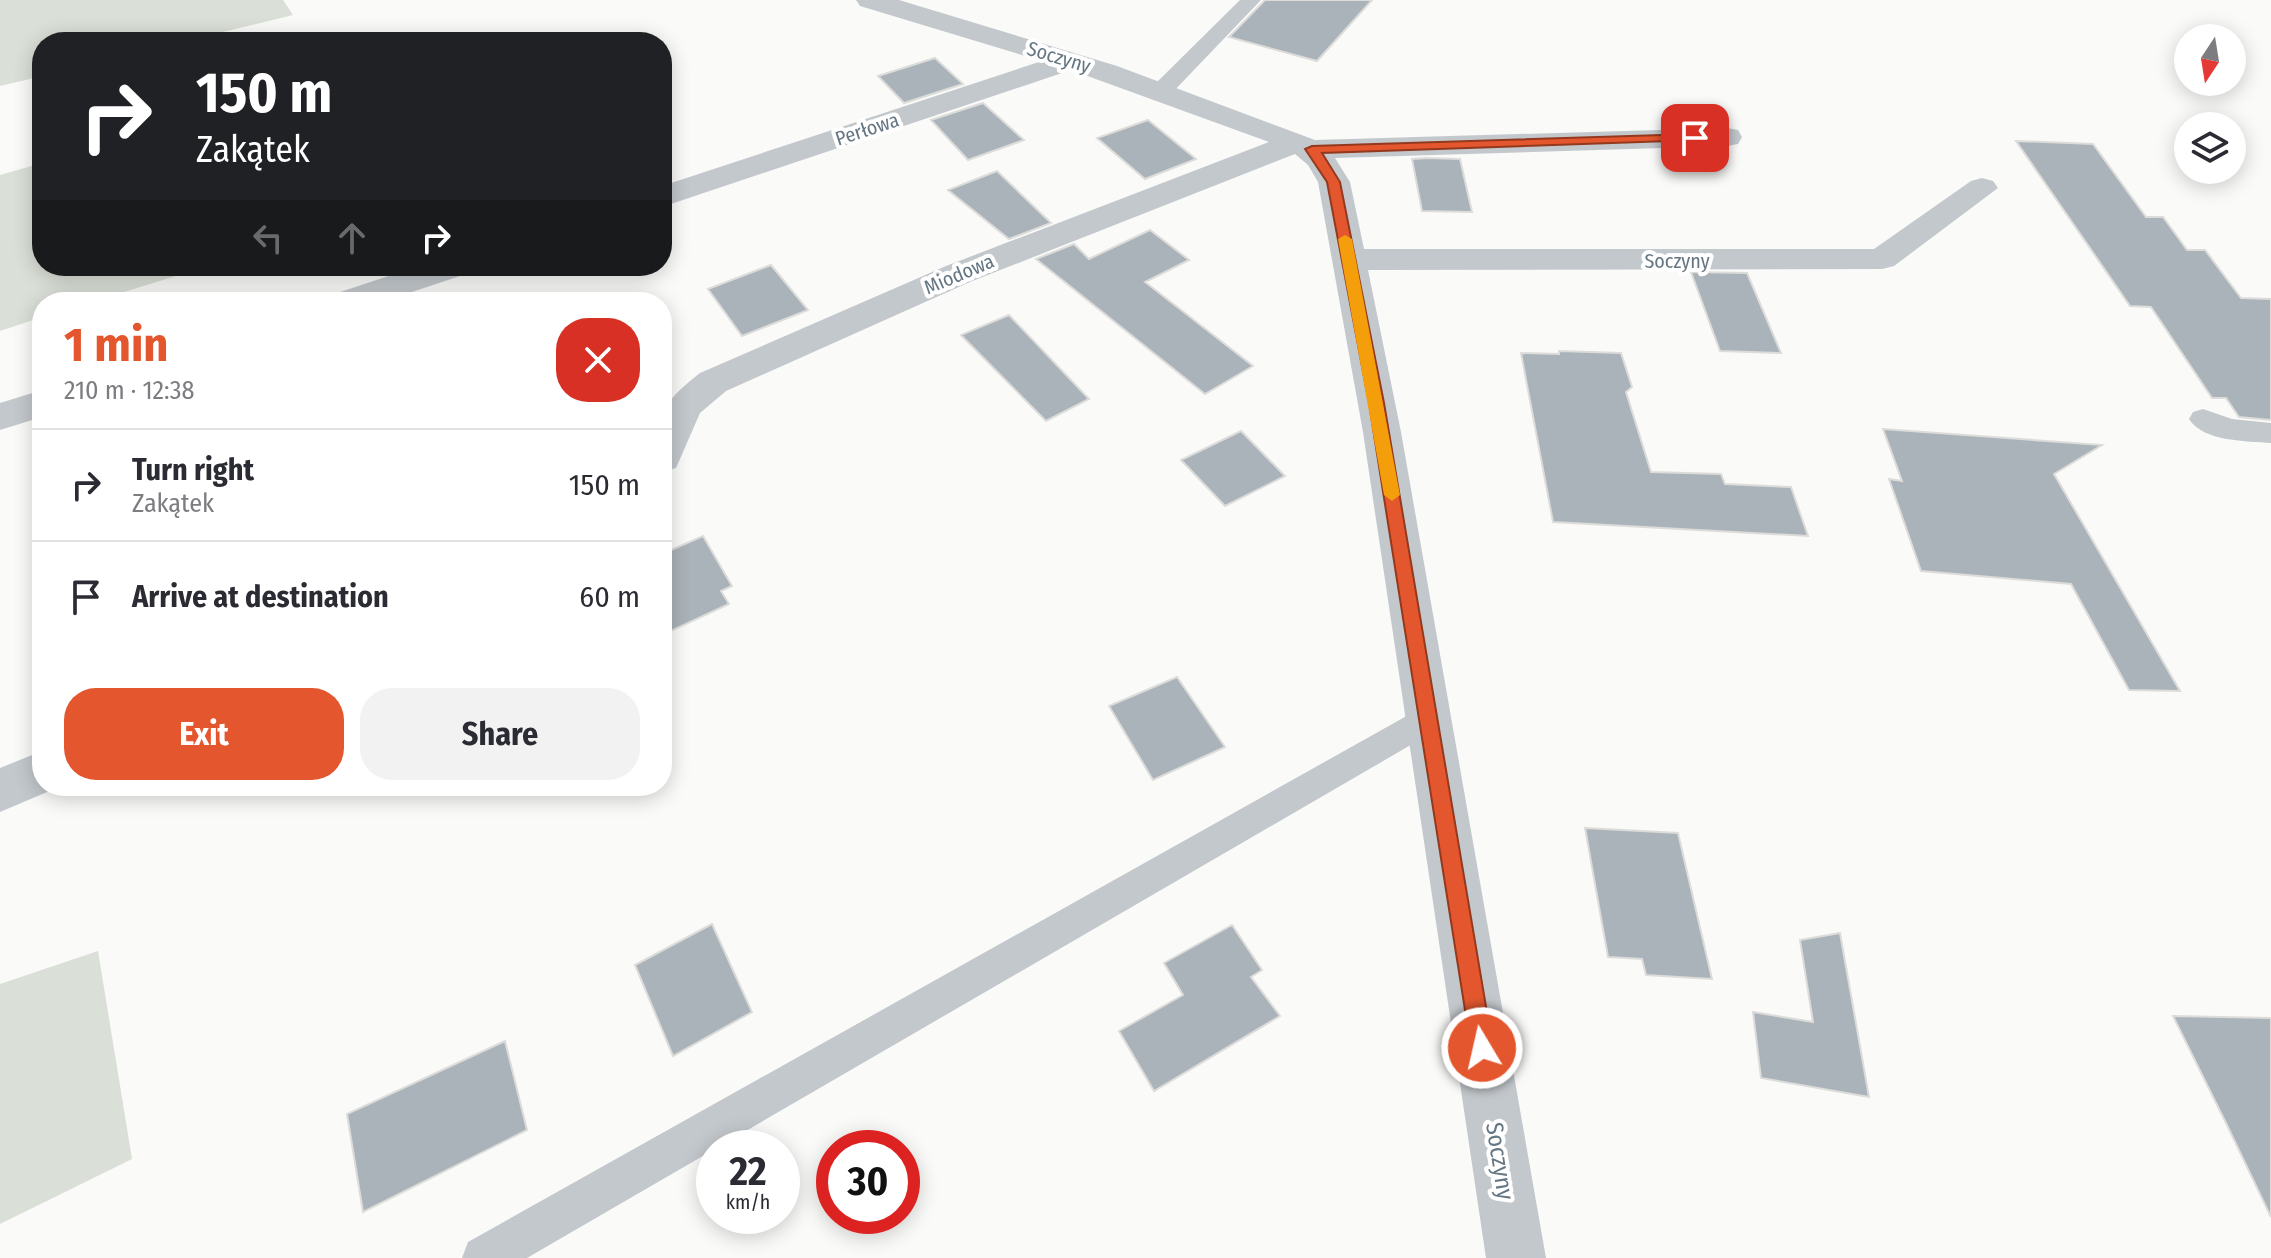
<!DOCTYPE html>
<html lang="en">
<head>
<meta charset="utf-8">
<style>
  :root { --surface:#fff; --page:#f2f2f3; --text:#2b2b33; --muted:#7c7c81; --line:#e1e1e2; --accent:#e4572e }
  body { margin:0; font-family:"Fira Sans Condensed",sans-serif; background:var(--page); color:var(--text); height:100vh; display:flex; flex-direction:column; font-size:30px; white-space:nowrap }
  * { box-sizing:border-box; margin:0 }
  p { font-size:26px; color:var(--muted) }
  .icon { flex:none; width:44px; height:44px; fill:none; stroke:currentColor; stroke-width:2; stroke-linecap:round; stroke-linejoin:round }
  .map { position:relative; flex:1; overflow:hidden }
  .panel { position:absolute; left:32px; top:292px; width:640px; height:504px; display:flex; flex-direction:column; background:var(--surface); border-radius:32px; box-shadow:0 4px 20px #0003 }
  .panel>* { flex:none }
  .banner { position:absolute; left:32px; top:32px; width:640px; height:244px; border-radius:32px; box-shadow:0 4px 20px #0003; background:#202124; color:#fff; overflow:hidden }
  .needle { width:52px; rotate:192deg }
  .fabs { position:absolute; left:2174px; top:24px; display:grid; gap:16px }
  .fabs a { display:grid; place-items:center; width:72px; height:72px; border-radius:50%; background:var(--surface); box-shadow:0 4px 20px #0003; font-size:40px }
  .speed { position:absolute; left:696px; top:1130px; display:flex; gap:16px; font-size:40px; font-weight:700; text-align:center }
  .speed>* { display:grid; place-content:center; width:104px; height:104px; border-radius:50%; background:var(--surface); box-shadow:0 4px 20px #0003; line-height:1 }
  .speed small { font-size:20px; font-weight:400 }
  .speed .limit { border:12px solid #d22; background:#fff; color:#111 }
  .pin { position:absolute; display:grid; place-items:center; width:68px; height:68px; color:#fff; margin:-34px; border-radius:16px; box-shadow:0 4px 12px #0006 }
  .me { position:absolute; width:88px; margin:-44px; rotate:351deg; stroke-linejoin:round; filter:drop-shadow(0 0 6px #0008) }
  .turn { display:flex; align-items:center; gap:28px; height:168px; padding:0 32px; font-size:36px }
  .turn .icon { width:104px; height:104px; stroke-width:2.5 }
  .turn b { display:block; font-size:56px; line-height:68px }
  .lanes { display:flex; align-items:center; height:76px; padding:0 32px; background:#0003; justify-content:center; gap:40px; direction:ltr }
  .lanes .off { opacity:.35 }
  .round { display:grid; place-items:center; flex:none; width:84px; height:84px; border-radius:32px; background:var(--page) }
  .overview { display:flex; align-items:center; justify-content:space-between; height:136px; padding:0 32px }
  h1 { font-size:48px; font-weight:700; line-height:60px; color:var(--accent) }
  .button { display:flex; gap:16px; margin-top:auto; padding:16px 32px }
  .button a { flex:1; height:92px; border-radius:32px; background:var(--accent); color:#fff; font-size:32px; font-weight:700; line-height:92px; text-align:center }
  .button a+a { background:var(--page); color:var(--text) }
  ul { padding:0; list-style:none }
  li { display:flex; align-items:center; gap:24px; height:112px; padding:0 32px; border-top:2px solid var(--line) }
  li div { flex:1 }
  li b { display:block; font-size:30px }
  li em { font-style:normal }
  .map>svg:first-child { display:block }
  .green { fill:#dadfd7 }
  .building { fill:#aab3b9; stroke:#dcdcda; stroke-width:2 }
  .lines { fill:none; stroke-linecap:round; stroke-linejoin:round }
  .service { fill:#c3c8cc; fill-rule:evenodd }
  .minor { fill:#c3c8cc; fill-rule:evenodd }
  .route { fill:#e4572e; stroke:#94391e; stroke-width:2 }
  .slow { fill:#f59e0b }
  .labels { text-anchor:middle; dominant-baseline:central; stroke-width:8; stroke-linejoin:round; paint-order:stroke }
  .far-street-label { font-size:20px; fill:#657683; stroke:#fff }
  .street-label { font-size:24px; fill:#657683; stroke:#fff }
</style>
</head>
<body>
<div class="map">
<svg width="2271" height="1258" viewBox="0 0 2271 1258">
  <rect width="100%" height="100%" fill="#fafaf8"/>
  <path class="green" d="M0,0H283L293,15L182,42H42V76L0,86Z
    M42,163V266H208L92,302H42V317L0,331V175Z
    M98,951L132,1159L0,1224V984Z"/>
  <path class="building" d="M1265,0H1372L1317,61L1229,37Z
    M935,58L963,84L904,103L878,76Z
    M983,103L1024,140L968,160L931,120Z
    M1148,120L1196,159L1145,179L1097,138Z
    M2016,141L2093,144L2146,217H2163L2187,250H2205L2241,298L2271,299V420L2239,417L2226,398H2212L2151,307L2130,306Z
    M1427,158L1460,159L1472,212L1422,211L1412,159Z
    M997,171L1051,223L1009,239L948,190Z
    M1150,230L1189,260L1145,282L1253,366L1205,394L1036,259L1074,244L1089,259Z
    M771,265L808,310L742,336L708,289Z
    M1691,272L1747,273L1781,353L1720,351Z
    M1009,315L1089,399L1046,421L961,335Z
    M1559,351L1621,353L1632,387L1626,392L1651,472L1721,474L1725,484L1791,487L1808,536L1553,522L1521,353L1559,354Z
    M1883,429L2102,445L2054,474L2180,691L2129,690L2071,584L1921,571L1889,479L1902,481Z
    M1241,431L1285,476L1225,506L1181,460Z
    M703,536L732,586L721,591L729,604L662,635V554Z
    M1177,677L1225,747L1153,780L1109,706Z
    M1585,828L1678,833L1712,979L1646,975L1642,959L1608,957Z
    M712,924L752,1012L673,1056L635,965Z
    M1232,925L1262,970L1251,977L1280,1016L1154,1091L1119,1031L1183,995L1164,963Z
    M1840,933L1869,1097L1761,1078L1753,1012L1813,1022L1800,940Z
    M2173,1016L2271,1018V1217L2227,1125Z
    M505,1041L527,1130L363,1212L347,1114Z"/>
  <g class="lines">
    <path class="service" d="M1240,0H1261L1169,96H1153L1150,91L1153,86Z
      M2203,409L2232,419L2271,423V443C2248,441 2203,442 2189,419L2193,412Z
      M1428,704L1440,708L1445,718L1440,728L527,1258H462L468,1242Z"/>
    <path class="minor" d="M856,0H899L1117,66L1315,140L1727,128L1738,130L1742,137L1738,144L1727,146L1335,158L1350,182L1364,249H1874L1971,181L1982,178L1993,181L1998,188L1894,266L1882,269L1368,270L1401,432L1546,1258H1486L1363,432L1318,182L1308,165L1295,154L970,282L726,391L700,413L676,468L662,472C662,414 652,411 700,373L946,266L1269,142L1071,70L662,207V186L1042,61L860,6Z
      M419,266H471L466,274L382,302H328L334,294Z
      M42,390V417L0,430V403Z
      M42,751V786L59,787L0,812V768Z"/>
  </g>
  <path class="route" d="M1695,134L1699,135V140L1322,153L1340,182L1384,403L1493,1048L1490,1056L1482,1059L1474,1056L1471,1048L1369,403L1327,182L1305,149L1312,146Z"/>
  <path class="slow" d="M1345,235L1352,239L1400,495L1392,501L1384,495L1338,239Z"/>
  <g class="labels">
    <g class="far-street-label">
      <text transform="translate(1059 57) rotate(17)">Soczyny</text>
      <text transform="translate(867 129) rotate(-18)">Perłowa</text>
      <text x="1677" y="261">Soczyny</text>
      <text transform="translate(959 274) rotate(-23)">Miodowa</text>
    </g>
    <g class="street-label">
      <text transform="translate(1500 1161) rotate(81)">Soczyny</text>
    </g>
  </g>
</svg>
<div class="fabs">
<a><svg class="needle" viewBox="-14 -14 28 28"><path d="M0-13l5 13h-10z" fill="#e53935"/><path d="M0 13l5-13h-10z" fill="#7c7c81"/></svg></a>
<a><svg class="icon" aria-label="layers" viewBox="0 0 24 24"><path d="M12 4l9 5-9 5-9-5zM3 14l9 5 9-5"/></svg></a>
</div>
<div class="speed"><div>22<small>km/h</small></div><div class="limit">30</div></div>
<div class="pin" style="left:1695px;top:138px;background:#d93025"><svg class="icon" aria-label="arrive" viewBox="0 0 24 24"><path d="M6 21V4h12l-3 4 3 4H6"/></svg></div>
<svg class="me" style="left:1482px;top:1048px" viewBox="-20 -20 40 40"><circle r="17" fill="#e4572e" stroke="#fff" stroke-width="3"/><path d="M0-11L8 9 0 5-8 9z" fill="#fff"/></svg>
<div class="banner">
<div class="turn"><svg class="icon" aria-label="right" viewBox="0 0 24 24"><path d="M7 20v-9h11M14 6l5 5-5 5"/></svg><div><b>150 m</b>Zakątek</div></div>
<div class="lanes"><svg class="icon off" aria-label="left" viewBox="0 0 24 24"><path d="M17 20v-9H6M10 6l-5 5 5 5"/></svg><svg class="icon off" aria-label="ahead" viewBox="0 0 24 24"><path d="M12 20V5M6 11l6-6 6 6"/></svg><svg class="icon" aria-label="right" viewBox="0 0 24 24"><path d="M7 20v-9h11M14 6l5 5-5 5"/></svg></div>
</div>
<section class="panel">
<div class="overview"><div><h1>1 min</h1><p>210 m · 12:38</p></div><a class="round" style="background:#d93025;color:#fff"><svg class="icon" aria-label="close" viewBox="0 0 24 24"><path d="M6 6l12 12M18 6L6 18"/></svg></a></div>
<ul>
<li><svg class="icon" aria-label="right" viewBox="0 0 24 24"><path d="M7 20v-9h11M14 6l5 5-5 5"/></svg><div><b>Turn right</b><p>Zakątek</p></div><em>150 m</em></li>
<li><svg class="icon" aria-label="arrive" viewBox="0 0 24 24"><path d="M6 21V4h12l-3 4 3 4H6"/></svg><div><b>Arrive at destination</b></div><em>60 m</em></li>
</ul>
<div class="button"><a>Exit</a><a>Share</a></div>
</section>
</div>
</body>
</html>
